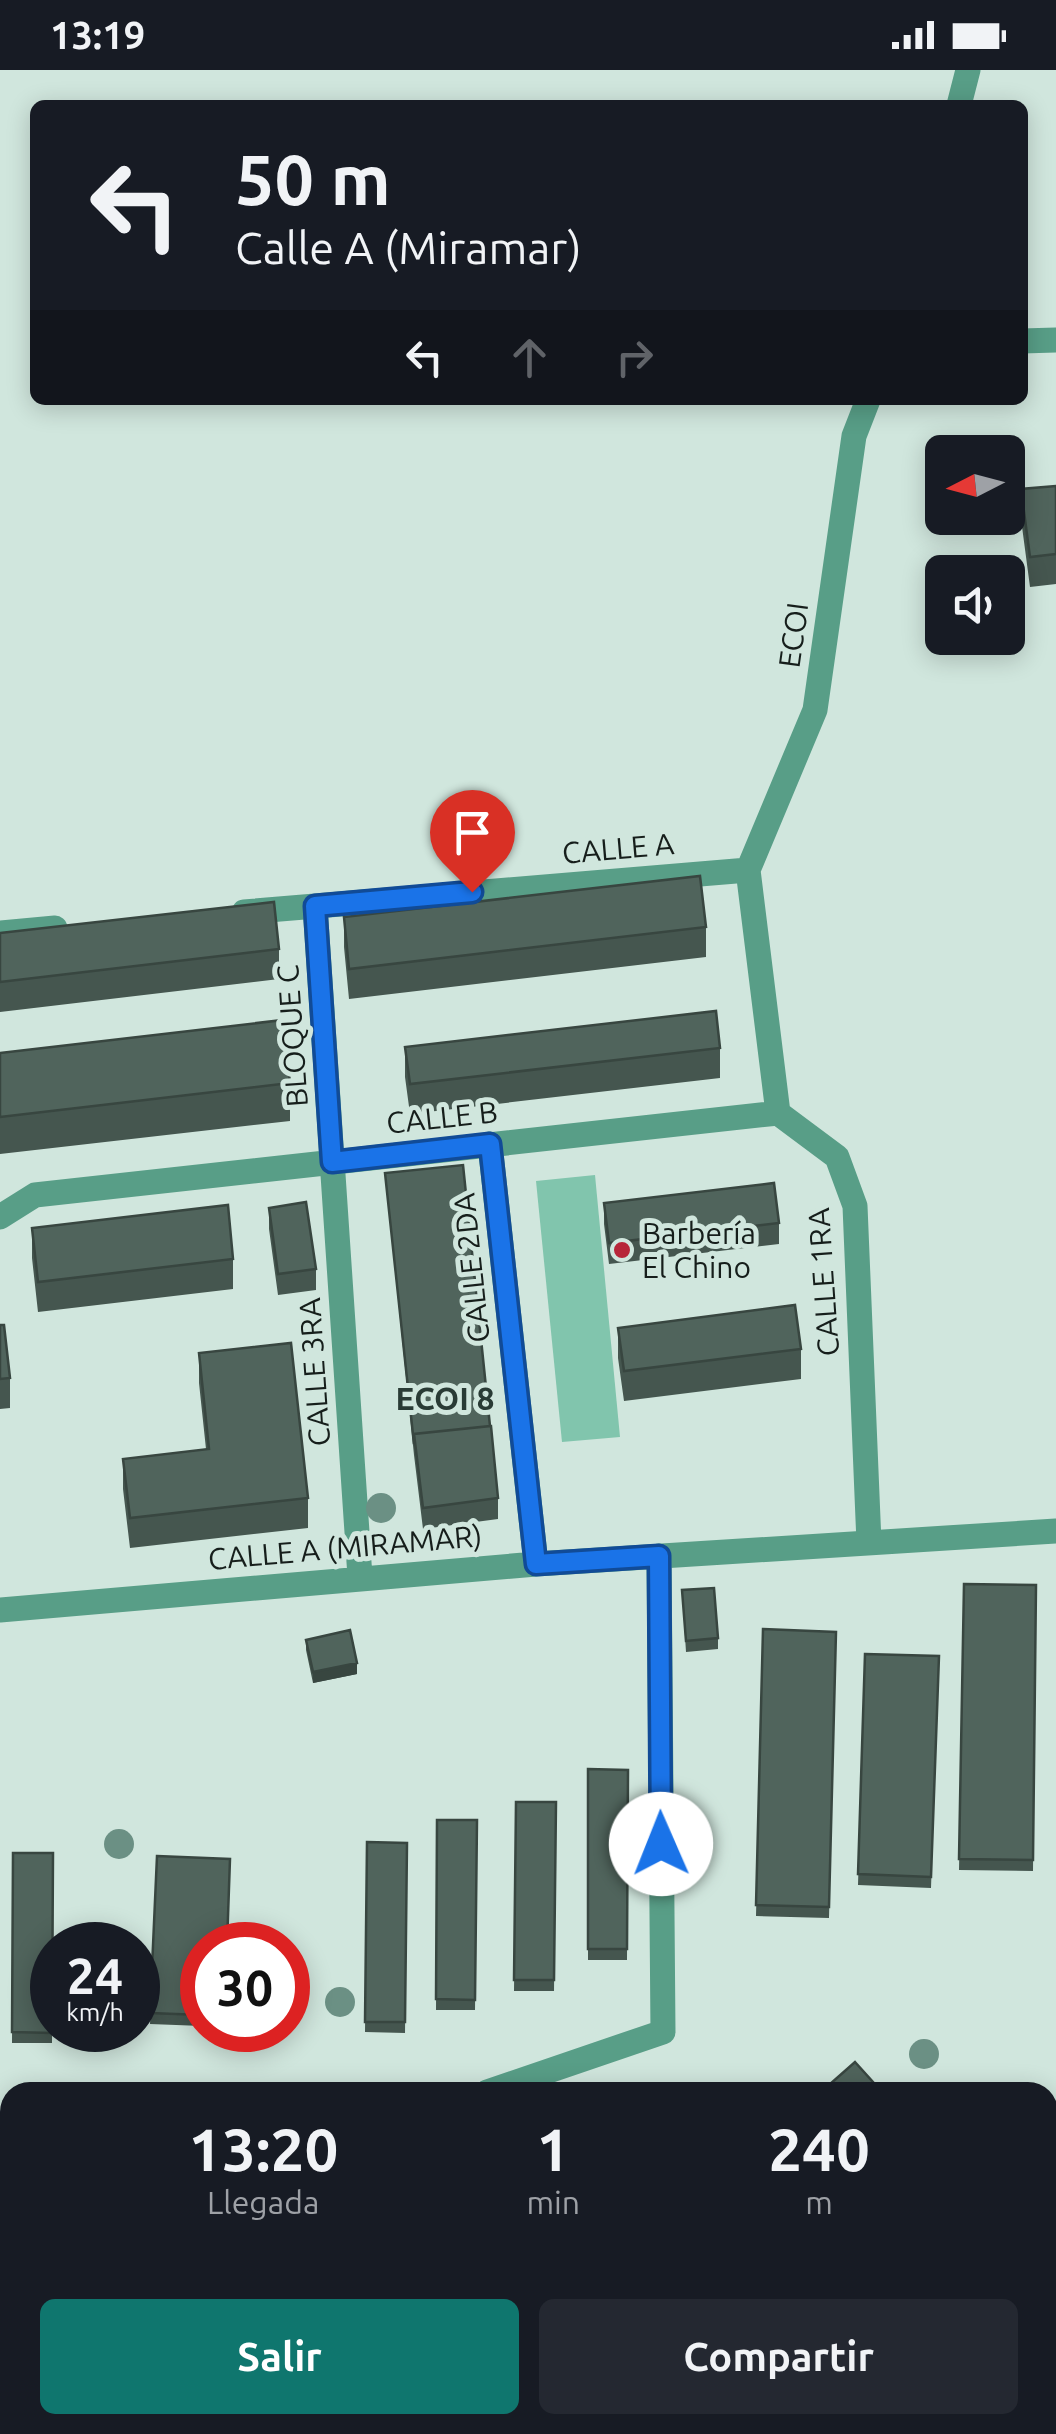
<!DOCTYPE html>
<html lang="es">
<head>
<meta charset="utf-8">
<style>
  :root { --surface:#171b24; --page:#242831; --text:#f1f3f6; --muted:#9ea1a6; --accent:#0f766e }
  body { margin:0; font-family:Ubuntu,sans-serif; background:var(--page); color:var(--text); height:100vh; display:flex; flex-direction:column; font-size:38px; white-space:nowrap }
  * { box-sizing:border-box; margin:0 }
  p { font-size:32px; color:var(--muted) }
  .icon { flex:none; width:55px; height:55px; fill:none; stroke:currentColor; stroke-width:2; stroke-linecap:round; stroke-linejoin:round }
  .map { position:relative; flex:1; overflow:hidden }
  .panel { position:absolute; left:0px; top:2012px; width:1058px; height:352px; display:flex; flex-direction:column; background:var(--surface); border-radius:30px 30px 0 0; box-shadow:0 5px 25px #0003 }
  .panel>* { flex:none }
  .hud { position:absolute; left:30px; top:30px; width:998px; height:305px; border-radius:15px; box-shadow:0 5px 25px #0003; background:#171b24; color:var(--text); overflow:hidden }
  .needle { width:65px; rotate:264deg }
  .controls { position:absolute; left:925px; top:365px; display:grid; gap:20px }
  .controls a { display:grid; place-items:center; width:100px; height:100px; border-radius:15px; background:var(--surface); box-shadow:0 5px 25px #0003; font-size:50px }
  .speed { position:absolute; left:30px; top:1852px; display:flex; gap:20px; font-size:50px; font-weight:700; text-align:center }
  .speed>* { display:grid; place-content:center; width:130px; height:130px; border-radius:50%; background:var(--surface); box-shadow:0 5px 25px #0003; line-height:1 }
  .speed small { font-size:25px; font-weight:400 }
  .speed .limit { border:15px solid #d22; background:#fff; color:#111 }
  .pin { position:absolute; display:grid; place-items:center; width:85px; height:85px; color:#fff; margin:-102px -42px; border-radius:50% 50% 50% 0; rotate:-45deg; box-shadow:0 0 10px #0007 }
  .pin .icon { rotate:45deg }
  .me { position:absolute; width:110px; margin:-55px; rotate:359deg; stroke-linejoin:round; filter:drop-shadow(0 0 8px #0008) }
  .turn { display:flex; align-items:center; gap:35px; height:210px; padding:0 40px; font-size:45px }
  .turn .icon { width:130px; height:130px; stroke-width:2.5 }
  .turn b { display:block; font-size:70px; line-height:85px }
  .lanes { display:flex; align-items:center; height:95px; padding:0 40px; background:#0003; justify-content:center; gap:50px; direction:ltr }
  .lanes .off { opacity:.35 }
  .eta { display:flex; justify-content:space-evenly; align-items:center; height:170px; text-align:center }
  .eta b { font-size:60px; font-weight:700; line-height:70px }
  .button { display:flex; gap:20px; margin-top:auto; padding:20px 40px }
  .button a { flex:1; height:115px; border-radius:15px; background:var(--accent); color:#fff; font-size:40px; font-weight:700; line-height:115px; text-align:center }
  .button a+a { background:var(--page); color:var(--text) }
  .status { display:flex; justify-content:space-between; align-items:center; height:70px; padding:0 50px; background:var(--surface); direction:ltr }
  .status svg { height:28px; fill:currentColor }
  .map>svg:first-child { display:block }
  .green { fill:#81c5ad }
  .lines { fill:none; stroke-linecap:round; stroke-linejoin:round }
  .minor { stroke:#589e87; stroke-width:25 }
  .tree { fill:#6b9084 }
  .wall { fill:#45564f }
  .shaded-wall { fill:#384640 }
  .building { fill:#50645c; stroke:#384640; stroke-width:2.5 }
  .route-casing { stroke:#114b97; stroke-width:25 }
  .route { stroke:#1a73e8; stroke-width:18 }
  .poi-dot { fill:#b72639; stroke:#d0e6dd; stroke-width:4 }
  .labels { text-anchor:middle; dominant-baseline:central; stroke-width:10; stroke-linejoin:round; paint-order:stroke }
  .street-label { font-size:30px; fill:#161e1b; stroke:#d0e6dd }
  .poi-label { font-size:30px; fill:#161e1b; stroke:#d0e6dd; text-anchor:start }
  .neighbourhood-label { font-size:32px; font-weight:bold; fill:#293b35; stroke:#d0e6dd }
</style>
</head>
<body>
<div class="status"><b>13:19</b><svg viewBox="0 0 49 12"><path d="M0 12V9h3v3zM5 12V6h3v6zM10 12V3h3v9zM15 12V0h3v12zM26 1h20v11H26zM47 4h2v5h-2z"/></svg></div>
<div class="map">
<svg width="1056" height="2364" viewBox="0 0 1056 2364">
  <rect width="100%" height="100%" fill="#d0e6dd"/>
  <path class="green" d="M595,1105L620,1367L562,1372L536,1111Z"/>
  <g class="lines">
    <path class="minor" d="M959,35L968,0
      M1022,271L1056,270
      M868,330L854,366L815,640L748,800L778,1043L837,1087L855,1136L869,1473
      M315,836L360,1507
      M244,842L748,800
      M0,863L55,858
      M490,1074L536,1494
      M0,1147L35,1125L778,1043
      M0,1540L536,1494L1056,1461
      M487,2022L663,1962L659,1486
      M0,2153L10,2155
      M1048,2249L1056,2237
      M341,2355L342,2364
      M964,2364L970,2355"/>
  </g>
  <g class="tree">
    <circle cx="381" cy="1438" r="15"/>
    <circle cx="119" cy="1774" r="15"/>
    <circle cx="340" cy="1932" r="15"/>
    <circle cx="924" cy="1984" r="15"/>
  </g>
  <path class="wall" d="M1056,416V514L1030,517L1021,449V419Z
    M344,847L706,857V887L349,929L344,877Z
    M0,863L279,879V909L0,942Z
    M405,977L720,978V1008L410,1044L405,1007Z
    M0,983L290,1013V1051L0,1084Z
    M385,1103L498,1428V1449L423,1459L414,1385Z
    M604,1133L779,1153V1174L609,1194L604,1154Z
    M269,1138L316,1199V1220L278,1225L269,1159Z
    M32,1158L233,1189V1219L38,1242L32,1188Z
    M0,1255L10,1308V1338L0,1339Z
    M618,1258L801,1279V1309L624,1331L618,1288Z
    M199,1283L308,1428V1458L130,1478L123,1419V1389L206,1379L199,1313Z
    M964,1514L1036,1515L1033,1801L959,1800Z
    M682,1520L718,1568V1579L686,1582Z
    M763,1559L836,1562L829,1848L756,1846Z
    M306,1570L357,1604L313,1613L306,1580Z
    M865,1584L939,1586L931,1818L858,1815Z
    M588,1699L628,1700L627,1890H588Z
    M516,1732H556L554,1921H514Z
    M437,1750H477L475,1940H436Z
    M367,1772L407,1773L405,1963L365,1962Z
    M13,1783H53L52,1973H12Z
    M157,1786L202,1875V1956L150,1954Z
    M10,2280L8,2363L0,2357V2293Z
    M26,2355H122L115,2364H26Z"/>
  <path class="shaded-wall" d="M357,1593V1604L313,1613V1602Z
    M10,2090V2101L1,2126V2115Z
    M1052,2139V2176L1048,2181V2143Z
    M10,2213V2243L0,2256V2226Z
    M10,2340V2355H14L8,2363V2342Z
    M99,2355H122L115,2364H92Z
    M205,2355H228L221,2364H198Z
    M303,2355H317V2359L312,2364H295Z"/>
  <path class="building" d="M1056,416V484L1030,487L1021,419Z
    M700,806L706,857L349,899L344,847Z
    M274,832L279,879L0,912V863Z
    M716,941L720,978L410,1014L405,977Z
    M283,950L290,1013L0,1047V983Z
    M463,1095L490,1356L414,1364V1374L385,1103Z
    M774,1113L779,1153L609,1173L604,1133Z
    M306,1132L316,1199L278,1204L269,1138Z
    M228,1135L233,1189L38,1212L32,1158Z
    M795,1235L801,1279L624,1301L618,1258Z
    M0,1255H4L10,1308L0,1309Z
    M291,1273L308,1428L130,1448L123,1389L209,1379L199,1283Z
    M491,1356L498,1428L423,1438L414,1364Z
    M964,1514L1036,1515L1033,1790L959,1789Z
    M714,1518L718,1568L686,1571L682,1520Z
    M763,1559L836,1562L829,1837L756,1835Z
    M350,1560L357,1593L313,1602L306,1570Z
    M865,1584L939,1586L931,1807L858,1804Z
    M588,1699L628,1700L627,1879H588Z
    M516,1732H556L554,1910H514Z
    M437,1750H477L475,1930L436,1929Z
    M367,1772L407,1773L405,1952H365Z
    M13,1783H53L52,1963L12,1962Z
    M157,1786L230,1789L227,1875H202V1945L150,1943Z
    M855,1992L882,2022H821Z
    M0,2078L10,2082V2090L1,2115Z
    M5,2149L10,2153V2213L0,2226V2155Z
    M10,2280V2340L8,2342L0,2336V2293Z
    M33,2355H99L92,2364H44Z
    M131,2355H205L198,2364H124Z
    M256,2355H303L295,2364H249Z
    M395,2355H443L454,2364H388Z
    M722,2355H805L816,2362L814,2364H716Z"/>
  <g class="lines">
    <g class="route-casing">
      <path id="route" d="M472,822L315,836L332,1092L490,1074L536,1494L659,1486L661,1774"/>
    </g>
    <use href="#route" class="route"/>
  </g>
  <circle class="poi-dot" cx="622" cy="1180" r="10"/>
  <g class="labels">
    <g class="street-label">
      <text transform="translate(793 565) rotate(-82)">ECOI</text>
      <text transform="translate(618 778) rotate(-5)">CALLE A</text>
      <text transform="translate(292 966) rotate(-94)">BLOQUE C</text>
      <text transform="translate(442 1047) rotate(-6)">CALLE B</text>
      <text transform="translate(471 1198) rotate(-96)">CALLE 2DA</text>
      <text transform="translate(823 1212) rotate(-94)">CALLE 1RA</text>
      <text transform="translate(314 1302) rotate(-94)">CALLE 3RA</text>
      <text transform="translate(345 1477) rotate(-5)">CALLE A (MIRAMAR)</text>
    </g>
    <g class="poi-label">
      <text x="642" y="1163">Barbería<tspan x="642" dy="34">El Chino</tspan></text>
    </g>
    <g class="neighbourhood-label">
      <text x="445" y="1328">ECOI 8</text>
    </g>
  </g>
</svg>
<div class="controls">
<a><svg class="needle" viewBox="-14 -14 28 28"><path d="M0-13l5 13h-10z" fill="#e53935"/><path d="M0 13l5-13h-10z" fill="#9ea1a6"/></svg></a>
<a><svg class="icon" aria-label="sound" viewBox="0 0 24 24"><path d="M4 9h4l5-4v14l-5-4H4zM17 9q2 3 0 6"/></svg></a>
</div>
<div class="speed"><div>24<small>km/h</small></div><div class="limit">30</div></div>
<div class="pin" style="left:472px;top:822px;background:#d93025"><svg class="icon" aria-label="arrive" viewBox="0 0 24 24"><path d="M6 21V4h12l-3 4 3 4H6"/></svg></div>
<svg class="me" style="left:661px;top:1774px" viewBox="-20 -20 40 40"><circle r="19" fill="#fff"/><path d="M0-13L10 11 0 6-10 11z" fill="#1a73e8"/></svg>
<div class="hud">
<div class="turn"><svg class="icon" aria-label="left" viewBox="0 0 24 24"><path d="M17 20v-9H6M10 6l-5 5 5 5"/></svg><div><b>50 m</b>Calle A (Miramar)</div></div>
<div class="lanes"><svg class="icon" aria-label="left" viewBox="0 0 24 24"><path d="M17 20v-9H6M10 6l-5 5 5 5"/></svg><svg class="icon off" aria-label="ahead" viewBox="0 0 24 24"><path d="M12 20V5M6 11l6-6 6 6"/></svg><svg class="icon off" aria-label="right" viewBox="0 0 24 24"><path d="M7 20v-9h11M14 6l5 5-5 5"/></svg></div>
</div>
<section class="panel">
<div class="eta">
<div><b>13:20</b><p>Llegada</p></div>
<div><b>1</b><p>min</p></div>
<div><b>240</b><p>m</p></div>
</div>
<div class="button"><a>Salir</a><a>Compartir</a></div>
</section>
</div>
</body>
</html>
